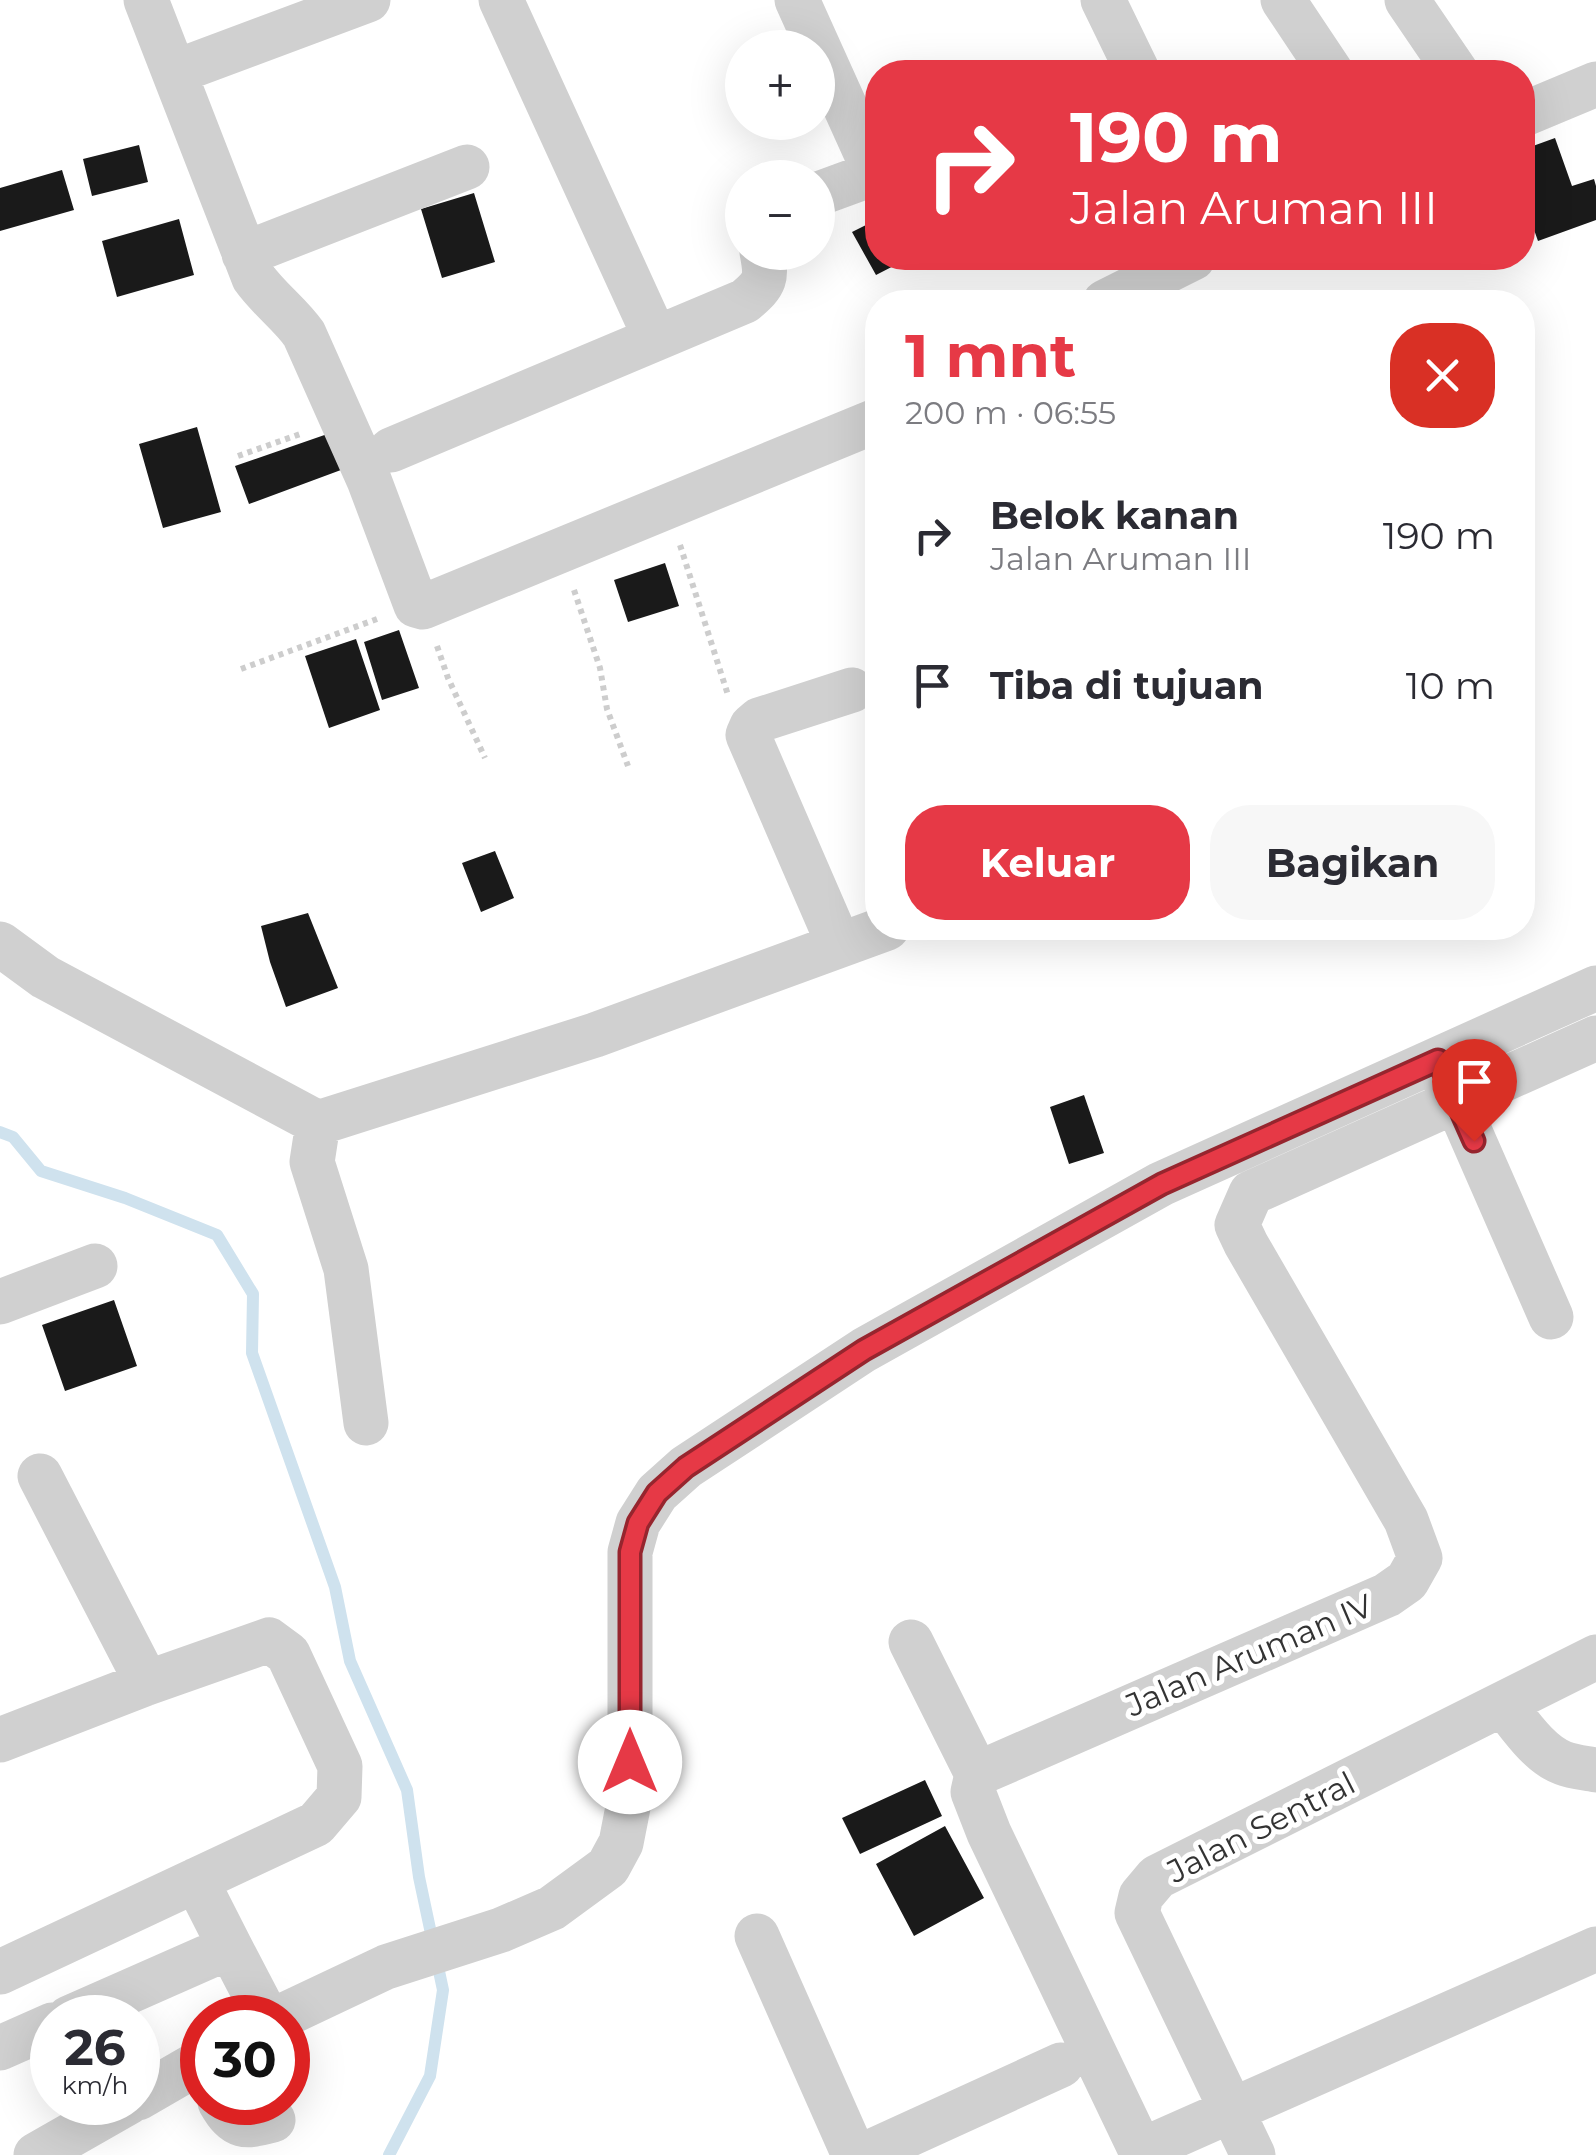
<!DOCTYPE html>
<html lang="id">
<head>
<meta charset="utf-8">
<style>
  :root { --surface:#fff; --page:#f7f7f7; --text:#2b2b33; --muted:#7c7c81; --accent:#e63946 }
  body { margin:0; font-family:Montserrat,sans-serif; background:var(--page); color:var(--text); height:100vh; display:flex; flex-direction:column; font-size:38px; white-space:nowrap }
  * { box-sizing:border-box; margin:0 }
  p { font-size:32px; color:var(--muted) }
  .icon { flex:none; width:55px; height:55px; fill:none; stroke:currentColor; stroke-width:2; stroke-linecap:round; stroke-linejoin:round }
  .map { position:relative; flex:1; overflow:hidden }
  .details { position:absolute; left:865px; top:290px; width:670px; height:650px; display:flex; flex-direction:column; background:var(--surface); border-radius:40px; box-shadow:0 10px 40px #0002 }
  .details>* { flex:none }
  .banner { position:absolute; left:865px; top:60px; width:670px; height:210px; border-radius:40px; box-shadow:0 10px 40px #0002; background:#e63946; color:#fff; overflow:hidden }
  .tools { position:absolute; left:725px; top:30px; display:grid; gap:20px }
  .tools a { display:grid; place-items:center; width:110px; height:110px; border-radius:50%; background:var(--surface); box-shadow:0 10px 40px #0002; font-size:50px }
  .speed { position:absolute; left:30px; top:1995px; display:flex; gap:20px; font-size:50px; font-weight:700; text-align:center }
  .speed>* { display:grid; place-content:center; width:130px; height:130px; border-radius:50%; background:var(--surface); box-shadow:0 10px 40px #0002; line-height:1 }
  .speed small { font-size:25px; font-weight:400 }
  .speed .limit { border:15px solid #d22; background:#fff; color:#111 }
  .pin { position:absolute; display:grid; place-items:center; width:85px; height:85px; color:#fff; margin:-102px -42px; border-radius:50% 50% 50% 0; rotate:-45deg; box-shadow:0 0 10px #0007 }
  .pin .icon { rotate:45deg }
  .me { position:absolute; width:110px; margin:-55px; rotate:0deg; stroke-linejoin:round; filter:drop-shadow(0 0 8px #0008) }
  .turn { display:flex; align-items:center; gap:35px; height:210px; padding:0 40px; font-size:45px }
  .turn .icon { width:130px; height:130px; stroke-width:2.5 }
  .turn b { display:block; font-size:70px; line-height:85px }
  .round { display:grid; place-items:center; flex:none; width:105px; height:105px; border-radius:40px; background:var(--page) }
  .head { display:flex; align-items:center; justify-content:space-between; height:170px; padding:0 40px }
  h1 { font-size:60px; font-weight:700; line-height:75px; color:var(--accent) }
  .cta { display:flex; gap:20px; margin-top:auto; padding:20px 40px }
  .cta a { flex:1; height:115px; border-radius:40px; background:var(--accent); color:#fff; font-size:40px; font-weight:700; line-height:115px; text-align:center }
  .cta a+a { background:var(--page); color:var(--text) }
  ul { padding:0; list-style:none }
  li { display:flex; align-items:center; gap:30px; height:150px; padding:0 40px }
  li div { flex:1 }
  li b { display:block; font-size:38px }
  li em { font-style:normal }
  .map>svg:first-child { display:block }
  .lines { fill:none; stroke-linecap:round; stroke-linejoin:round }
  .stream { stroke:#cfe2ee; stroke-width:12 }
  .building { fill:#1a1a1a }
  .path { stroke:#cdcdcd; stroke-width:6; stroke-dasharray:5 5; stroke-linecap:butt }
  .minor { stroke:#d0d0d0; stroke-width:45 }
  .route-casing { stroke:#96252e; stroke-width:25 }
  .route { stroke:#e63946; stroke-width:18 }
  .labels { text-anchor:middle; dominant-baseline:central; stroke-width:10; stroke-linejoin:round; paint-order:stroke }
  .street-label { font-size:32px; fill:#333; stroke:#fff }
</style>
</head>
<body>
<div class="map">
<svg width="1596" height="2155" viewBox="0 0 1596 2155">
  <rect width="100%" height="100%" fill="#fff"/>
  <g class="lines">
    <path class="stream" d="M0,1132L13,1137L41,1171L125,1198L217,1235L253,1294L252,1353L335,1587L350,1661L407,1790L419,1877L443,1990L430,2076L389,2155"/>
  </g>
  <path class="building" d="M1555,138L1572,186L1594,179L1596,186V220L1538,241L1522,196V150Z
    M139,145L148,182L92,196L83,159Z
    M62,170L74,210L0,231V188Z
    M474,193L495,262L442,278L421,209Z
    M179,219L194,275L117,297L102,241Z
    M878,219V258H909L876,275L852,232Z
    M197,427L221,512L163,528L139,444Z
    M336,431L349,467L249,504L235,466Z
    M665,563L679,606L628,622L614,580Z
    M399,630L419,688L382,700L364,642Z
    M356,639L380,710L329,728L305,656Z
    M495,851L514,898L481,912L462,863Z
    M308,913L338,988L286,1007L270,962L261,926Z
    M1084,1095L1104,1153L1069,1164L1050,1107Z
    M114,1300L137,1366L65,1391L42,1325Z
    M925,1780L942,1816L860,1854L842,1818Z
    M945,1826L984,1898L914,1936L876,1864Z"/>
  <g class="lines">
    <path class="path" d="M238,456L303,433
      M680,545L728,695
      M574,590L600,668L607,709L628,766
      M437,646L448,678L485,758
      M241,669L377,619"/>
    <path class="minor" d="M146,0L254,278C269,299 290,314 304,334L369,480L416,605L423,607L878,420
      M501,0L655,337
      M797,0L875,173
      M1103,0L1138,72
      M1283,0L1331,72
      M1407,0L1456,72
      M175,72L368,0
      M1522,115L1596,84
      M818,194L878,172
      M244,254L467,167
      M1105,302L1193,258
      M391,450L745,301C766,283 767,279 762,252
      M0,944L45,977L318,1123L595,1035L887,928
      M839,945L748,735L752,726L759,720L852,690
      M1445,1075L1551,1317
      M318,1123L312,1162L346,1269L366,1423
      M0,1302L95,1266
      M40,1476L147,1683
      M911,1642L977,1774
      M1504,1705C1520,1725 1539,1754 1563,1763C1573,1767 1586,1768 1596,1770
      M0,1740L147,1683L269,1640L288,1654L340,1766L339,1797L316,1824L0,1972
      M977,1774L1387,1595L1407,1581L1420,1558L1406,1520L1246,1244L1237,1225L1251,1193L1596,1038
      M977,1774L973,1792L989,1833L1143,2155
      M757,1936L854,2155
      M230,1947L267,2018
      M69,2018L230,1947L196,1880
      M278,2018L386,1967L501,1930L552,1908L608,1867L621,1843L630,1797V1552L638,1523L657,1493L686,1467L864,1350L1161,1184L1596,988
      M0,2048L52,2025
      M138,2098L202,2061
      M220,2102C236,2130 245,2127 273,2120
      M1158,2143L1596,1949
      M36,2155L129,2102
      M864,2155L1061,2065
      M1253,2155L1137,1913L1141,1896L1157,1877L1596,1657"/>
  </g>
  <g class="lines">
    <g class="route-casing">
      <path id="route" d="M630,1762V1552L638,1523L657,1493L686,1467L864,1350L1162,1184L1438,1060L1474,1141"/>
    </g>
    <use href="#route" class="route"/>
  </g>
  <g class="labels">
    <g class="street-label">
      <text transform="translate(1249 1655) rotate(-23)">Jalan Aruman IV</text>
      <text transform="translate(1261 1827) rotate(-27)">Jalan Sentral</text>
    </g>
  </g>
</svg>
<div class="tools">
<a>+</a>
<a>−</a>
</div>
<div class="speed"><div>26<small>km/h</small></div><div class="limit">30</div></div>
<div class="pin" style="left:1474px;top:1141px;background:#d93025"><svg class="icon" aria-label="arrive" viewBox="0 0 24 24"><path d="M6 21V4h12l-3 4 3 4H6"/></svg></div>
<svg class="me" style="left:630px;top:1762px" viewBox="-20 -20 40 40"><circle r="19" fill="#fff"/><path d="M0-13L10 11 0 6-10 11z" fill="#e63946"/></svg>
<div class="banner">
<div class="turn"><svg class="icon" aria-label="right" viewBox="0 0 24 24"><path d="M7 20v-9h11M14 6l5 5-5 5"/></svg><div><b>190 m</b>Jalan Aruman III</div></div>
</div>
<section class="details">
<div class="head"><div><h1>1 mnt</h1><p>200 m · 06:55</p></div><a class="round" style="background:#d93025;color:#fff"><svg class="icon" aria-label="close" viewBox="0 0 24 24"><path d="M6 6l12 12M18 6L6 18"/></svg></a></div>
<ul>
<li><svg class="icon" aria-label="right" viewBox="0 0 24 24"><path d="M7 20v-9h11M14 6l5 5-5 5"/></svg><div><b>Belok kanan</b><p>Jalan Aruman III</p></div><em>190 m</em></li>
<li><svg class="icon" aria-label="arrive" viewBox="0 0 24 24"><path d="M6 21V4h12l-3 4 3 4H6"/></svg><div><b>Tiba di tujuan</b></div><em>10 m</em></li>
</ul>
<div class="cta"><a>Keluar</a><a>Bagikan</a></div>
</section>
</div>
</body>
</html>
